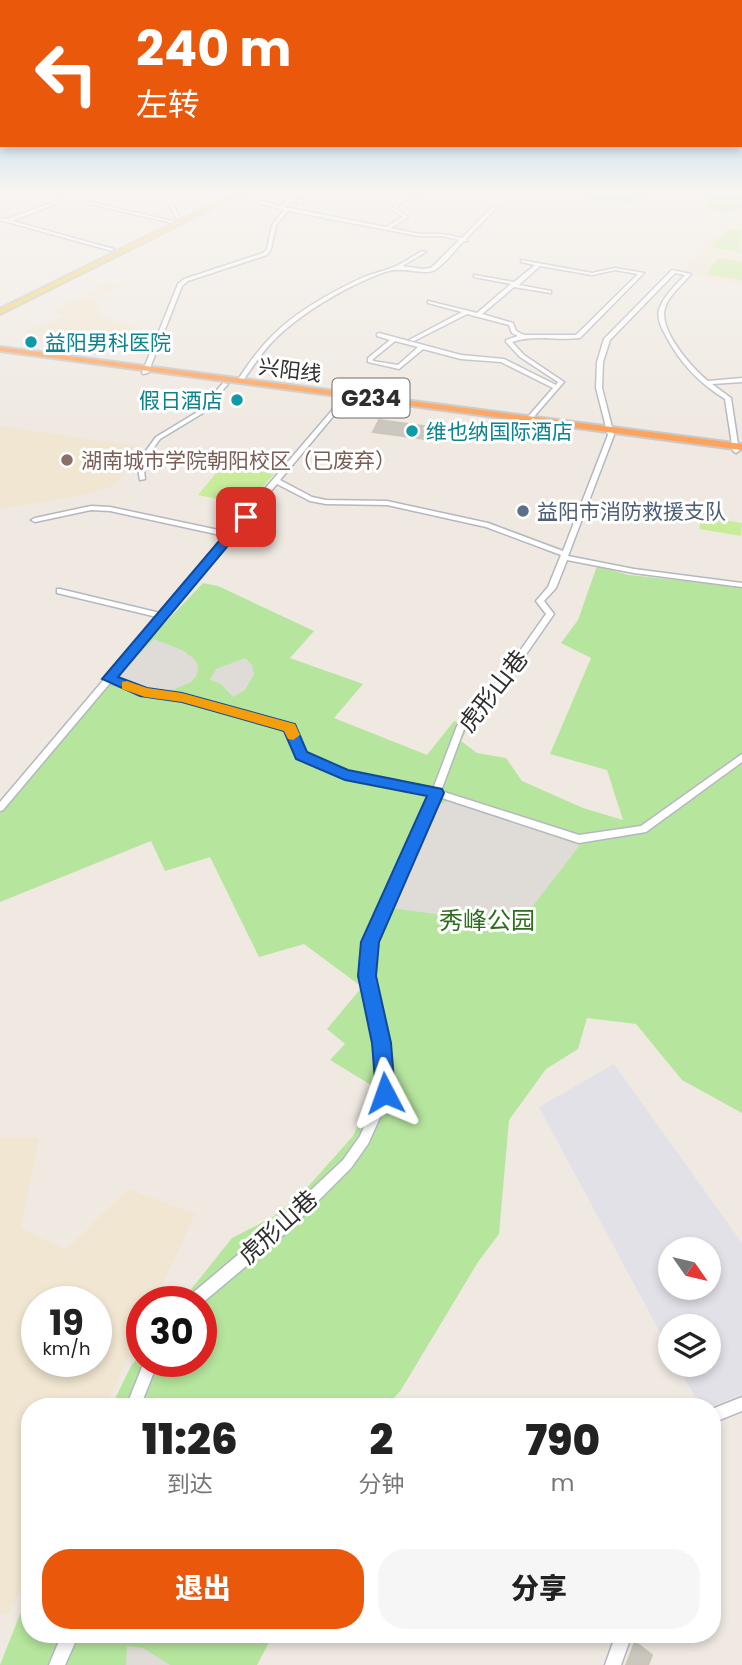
<!DOCTYPE html>
<html lang="zh">
<head>
<meta charset="utf-8">
<style>
  :root { --surface:#fff; --page:#f6f6f6; --text:#222; --muted:#767676; --accent:#ea580c }
  body { margin:0; font-family:Poppins,"Noto Sans SC",sans-serif; background:var(--page); color:var(--text); height:100vh; display:flex; flex-direction:column; font-size:26px; white-space:nowrap }
  * { box-sizing:border-box; margin:0 }
  p { font-size:23px; color:var(--muted) }
  .icon { flex:none; width:38px; height:38px; fill:none; stroke:currentColor; stroke-width:2; stroke-linecap:round; stroke-linejoin:round }
  .map { position:relative; flex:1; overflow:hidden }
  .sheet { position:absolute; left:21px; top:1398px; width:700px; height:245px; display:flex; flex-direction:column; background:var(--surface); border-radius:28px; box-shadow:0 4px 10px #0003 }
  .sheet>* { flex:none }
  .banner { position:absolute; left:0px; top:0px; width:742px; height:147px; box-shadow:0 4px 10px #0003; background:#ea580c; color:#fff; overflow:hidden }
  .needle { width:46px; rotate:124deg }
  .tools { position:absolute; left:658px; top:1237px; display:grid; gap:14px }
  .tools a { display:grid; place-items:center; width:63px; height:63px; border-radius:50%; background:var(--surface); box-shadow:0 4px 10px #0003; font-size:35px }
  .speed { position:absolute; left:21px; top:1286px; display:flex; gap:14px; font-size:35px; font-weight:700; text-align:center }
  .speed>* { display:grid; place-content:center; width:91px; height:91px; border-radius:50%; background:var(--surface); box-shadow:0 4px 10px #0003; line-height:1 }
  .speed small { font-size:18px; font-weight:400 }
  .speed .limit { border:10px solid #d22; background:#fff; color:#111 }
  .pin { position:absolute; display:grid; place-items:center; width:60px; height:60px; color:#fff; margin:-30px; border-radius:14px; box-shadow:0 4px 10px #0006 }
  .me { position:absolute; width:77px; margin:-38px; rotate:356deg; stroke-linejoin:round; filter:drop-shadow(0 0 5px #0008) }
  .turn { display:flex; align-items:center; gap:24px; height:147px; padding:0 21px; font-size:32px }
  .turn .icon { width:91px; height:91px; stroke-width:2.5 }
  .turn b { display:block; font-size:49px; line-height:60px }
  .eta { display:flex; justify-content:space-evenly; align-items:center; height:119px; text-align:center }
  .eta b { font-size:42px; font-weight:800; line-height:49px }
  .primary-button { display:flex; gap:14px; margin-top:auto; padding:14px 21px }
  .primary-button a { flex:1; height:80px; border-radius:28px; background:var(--accent); color:#fff; font-size:28px; font-weight:800; line-height:80px; text-align:center }
  .primary-button a+a { background:var(--page); color:var(--text) }
  .map>svg:first-child { display:block }
  .industrial { fill:#e3e1e8; fill-rule:evenodd }
  .education { fill:#f0e6d1; fill-rule:evenodd }
  .green { fill:#b6e59e }
  .pitch { fill:#c9ec9a }
  .plaza { fill:#dfdcd8 }
  .building { fill:#cbc7bf; stroke:#cbc5ba; stroke-width:2 }
  .lines { fill:none; stroke-linecap:round; stroke-linejoin:round }
  .minor-casing { stroke:#b4b7c1; stroke-width:3 }
  .major-casing { stroke:#c9c9c9; stroke-width:4 }
  .highway-casing { stroke:#c9c9c9; stroke-width:4 }
  .minor { fill:#fff; fill-rule:evenodd }
  .major { fill:#f2d163; fill-rule:evenodd }
  .highway { fill:#ffa35c; fill-rule:evenodd }
  .route { fill:#1a73e8; stroke:#114b97; stroke-width:2 }
  .slow { fill:#f59e0b }
  .culture-dot { fill:#0f9aa8; stroke:#fff; stroke-width:2.5 }
  .education-dot { fill:#8d6e63; stroke:#fff; stroke-width:2.5 }
  .service-dot { fill:#5c6f8a; stroke:#fff; stroke-width:2.5 }
  .labels { text-anchor:middle; dominant-baseline:central; stroke-width:6; stroke-linejoin:round; paint-order:stroke }
  .far-culture-label { font-size:21px; fill:#0d838f; stroke:#fff; text-anchor:start }
  .far-street-label { font-size:21px; fill:#2e2e2e; stroke:#fff }
  .far-education-label { font-size:21px; fill:#785e54; stroke:#fff; text-anchor:start }
  .far-service-label { font-size:21px; fill:#4e5e75; stroke:#fff; text-anchor:start }
  .shield { fill:#fff; stroke:#6d6d6d; stroke-width:2 }
  .shield-label { font-size:23px; font-weight:bold; fill:#2e2e2e }
  .street-label { font-size:24px; fill:#2e2e2e; stroke:#fff }
  .park-label { font-size:24px; fill:#2c6e1b; stroke:#fff }
</style>
</head>
<body>
<div class="map">
<svg width="742" height="1665" viewBox="0 0 742 1665">
  <rect width="100%" height="100%" fill="#efe9e1"/>
  <path class="industrial" d="M614,1064L742,1243V1394L711,1407H700L678,1365H709V1326H670V1351L539,1107ZM670,1250H709V1288H670Z"/>
  <path class="education" d="M726,200L742,202V285L680,273L723,226L703,222Z
    M109,282L125,286L93,299L100,307L95,311L104,318L129,325L146,333L127,347L97,339L90,329L55,341L23,332L62,317L54,311Z
    M0,426L141,447L126,472L112,486L89,494L0,509Z
    M0,1138H39L21,1228L66,1250L128,1189L195,1214L154,1302H142V1328L105,1407H30V1569L8,1615L0,1613ZM37,1302H96V1362H37Z"/>
  <path class="green" d="M577,193H651L630,204L600,202Z
    M705,193H742V207L728,213L706,208Z
    M597,566L629,575L676,580L692,579L742,588V1113L682,1080L636,1024L587,1018L578,1049L546,1069L509,1120L499,1234L478,1262L401,1390L386,1407H111L131,1366L142,1352V1362H201V1302H181L232,1238L273,1217L305,1190L353,1136L376,1088L330,1060L345,1044L327,1029L362,987L304,944L259,957L210,857L165,871L151,841L0,902V813L109,682L203,583L218,586L314,631L290,658L363,684L334,718L427,755L454,721L469,725L461,741L477,753L506,758L522,781L583,808L623,820L607,770L550,754L591,658L561,643L578,620Z
    M30,1589V1634L273,1635L257,1665H0Z"/>
  <path class="pitch" d="M728,229L742,231L740,247L742,253L712,247Z
    M718,258L742,262V280L706,274Z
    M221,467L242,468L274,474L248,505L198,495Z
    M702,516L742,523L741,536L699,529Z"/>
  <path class="plaza" d="M154,639L184,651L194,659L198,665L197,675L191,682L175,689L156,691L116,677Z
    M245,658L252,665L254,674L245,690L233,697L221,684L210,680L216,669Z
    M449,800L580,845L522,920L509,924L391,908L436,806Z
    M127,1646L143,1648L170,1665H126Z"/>
  <path class="building" d="M379,420L452,430L446,442L373,432Z
    M635,1642L652,1655L648,1665H626Z"/>
  <g class="lines">
    <g class="minor-casing">
      <path id="minor" d="M164,193H168L180,219L176,218Z
        M211,193H215L220,200H216Z
        M299,193H304L284,207L386,227L403,217L392,209L398,199L424,193H432L402,201L396,209L408,217L391,228L419,234H443L462,238L493,206L497,207L466,239L467,241H464C456,249 442,267 433,271C420,275 402,266 385,272C350,284 301,313 275,339C262,352 252,368 242,382H238L237,381C247,366 257,351 270,338C295,312 331,292 364,277C374,273 384,271 394,267C404,263 413,256 422,251L426,252L402,266L423,269L431,268L459,240L443,236H419L288,211L276,225L271,249L267,255L188,281L182,286L148,373L143,374L142,373L178,284L184,279L263,253L267,249L272,225L284,210L233,196V194L280,206Z
        M309,193H314L301,204H297V202Z
        M68,197L172,221L174,222L172,223L68,199L12,221L114,249L112,251L0,220V218L7,219Z
        M521,260L592,273L615,268L644,273L580,338C557,341 534,334 512,342L524,355L564,382L531,420L526,419L553,388L501,362L461,359L423,349L399,369L368,362V358L390,340L377,336V334L379,333L461,355L504,359L556,385L558,382L520,357L506,342V340L518,336L512,333L509,325L467,314L414,341L409,340L462,312L428,303V301L477,313L511,284L474,277V275L514,282L535,265L521,262ZM540,266L592,275L615,270L638,274L576,335H524L516,331L513,323L482,314L514,287L551,293V291L519,285ZM395,341L418,347L398,365L373,361V359Z
        M672,270L691,274C682,285 669,295 665,308C658,330 692,368 708,381L742,378V382L712,384L731,398L739,451L736,453L733,451L725,399C699,383 680,363 666,336C661,327 657,319 659,310C663,296 676,285 685,275L675,273L610,340L603,362L602,388L614,435L568,556L634,569L742,583V587L634,573L567,560L556,588L544,601L554,614L511,676L464,729L441,791L579,835L641,826L742,754V762L646,832L579,843L439,797L375,942L372,976L388,1043L391,1093L368,1144L351,1168L288,1231L201,1304V1302H186L188,1297L278,1221L343,1160L360,1136L379,1093L376,1043L362,976L365,942L430,795L345,778L298,758L286,730L182,700L144,695L110,683L3,810L0,811V802L157,617L57,593V589H60L160,613L225,536L110,511L91,510L35,522L31,520L35,518L91,506L110,507L228,532L346,394H350V396L280,480L312,497L326,500L387,501L488,523L563,551L608,435L596,388L597,362L604,339ZM277,484L310,501L326,504L387,505L486,527L561,555L548,587L536,601L546,614L505,672L457,726L433,789L347,772L305,754L293,726L182,694L145,689L114,678Z
        M223,383L228,384L203,413L160,439L143,463L145,479L140,480L137,463L156,437L199,411Z
        M144,1362H158L140,1407H126Z
        M742,1397V1411L712,1423V1409Z
        M62,1634H79L65,1665H49Z
        M616,1634H632L621,1665H605Z"/>
    </g>
    <g class="major-casing">
      <path id="major" d="M235,193H243L0,314V309Z"/>
    </g>
    <g class="highway-casing">
      <path id="highway" d="M0,347L742,444V450L0,351Z"/>
    </g>
    <use href="#minor" class="minor"/>
    <use href="#major" class="major"/>
    <use href="#highway" class="highway"/>
  </g>
  <linearGradient id="sky" x2="0" y2="1"><stop stop-color="#7abfeb"/><stop offset="0.45" stop-color="#f8f5f2"/><stop offset="1" stop-color="#f8f5f2" stop-opacity="0"/></linearGradient>
  <rect width="742" height="426" fill="url(#sky)"/>
  <path class="route" d="M242,514L252,517L118,677L147,688L182,693L295,724L307,752L348,770L442,789L444,793L379,942L376,976L391,1043L395,1093L392,1099L385,1102L378,1099L376,1093L372,1043L358,976L361,942L427,796L345,780L296,759L284,731L182,702L140,696L102,679Z"/>
  <path class="slow" d="M127,681L147,688L182,693L295,724L300,735L293,740L288,739L284,731L182,702L145,697L122,689V682Z"/>
  <g class="culture-dot">
    <circle cx="31" cy="342" r="7"/>
    <circle cx="237" cy="400" r="7"/>
    <circle cx="412" cy="431" r="7"/>
  </g>
  <circle class="education-dot" cx="67" cy="460" r="7"/>
  <circle class="service-dot" cx="523" cy="511" r="7"/>
  <g class="labels">
    <g class="far-culture-label">
      <text x="45" y="342">益阳男科医院</text>
      <text x="223" y="400" text-anchor="end">假日酒店</text>
      <text x="426" y="431">维也纳国际酒店</text>
    </g>
    <g class="far-street-label">
      <text transform="translate(290 370) rotate(7)">兴阳线</text>
    </g>
    <g class="far-education-label">
      <text x="81" y="460">湖南城市学院朝阳校区（已废弃）</text>
    </g>
    <g class="far-service-label">
      <text x="537" y="511">益阳市消防救援支队</text>
    </g>
    <rect class="shield" x="332.5" y="378.5" width="77" height="39" rx="5"/>
    <g class="shield-label">
      <text x="371" y="398">G234</text>
    </g>
    <g class="street-label">
      <text transform="translate(493 691) rotate(-52)">虎形山巷</text>
      <text transform="translate(278 1227) rotate(-42)">虎形山巷</text>
    </g>
    <g class="park-label">
      <text x="487" y="920">秀峰公园</text>
    </g>
  </g>
</svg>
<div class="tools">
<a><svg class="needle" viewBox="-14 -14 28 28"><path d="M0-13l5 13h-10z" fill="#e53935"/><path d="M0 13l5-13h-10z" fill="#767676"/></svg></a>
<a><svg class="icon" aria-label="layers" viewBox="0 0 24 24"><path d="M12 4l9 5-9 5-9-5zM3 14l9 5 9-5"/></svg></a>
</div>
<div class="speed"><div>19<small>km/h</small></div><div class="limit">30</div></div>
<div class="pin" style="left:246px;top:517px;background:#d93025"><svg class="icon" aria-label="arrive" viewBox="0 0 24 24"><path d="M6 21V4h12l-3 4 3 4H6"/></svg></div>
<svg class="me" style="left:385px;top:1093px" viewBox="-20 -20 40 40"><path d="M0-17L14 15 0 8-14 15z" fill="#1a73e8" stroke="#fff" stroke-width="4"/></svg>
<div class="banner">
<div class="turn"><svg class="icon" aria-label="left" viewBox="0 0 24 24"><path d="M17 20v-9H6M10 6l-5 5 5 5"/></svg><div><b>240 m</b>左转</div></div>
</div>
<section class="sheet">
<div class="eta">
<div><b>11:26</b><p>到达</p></div>
<div><b>2</b><p>分钟</p></div>
<div><b>790</b><p>m</p></div>
</div>
<div class="primary-button"><a>退出</a><a>分享</a></div>
</section>
</div>
</body>
</html>
